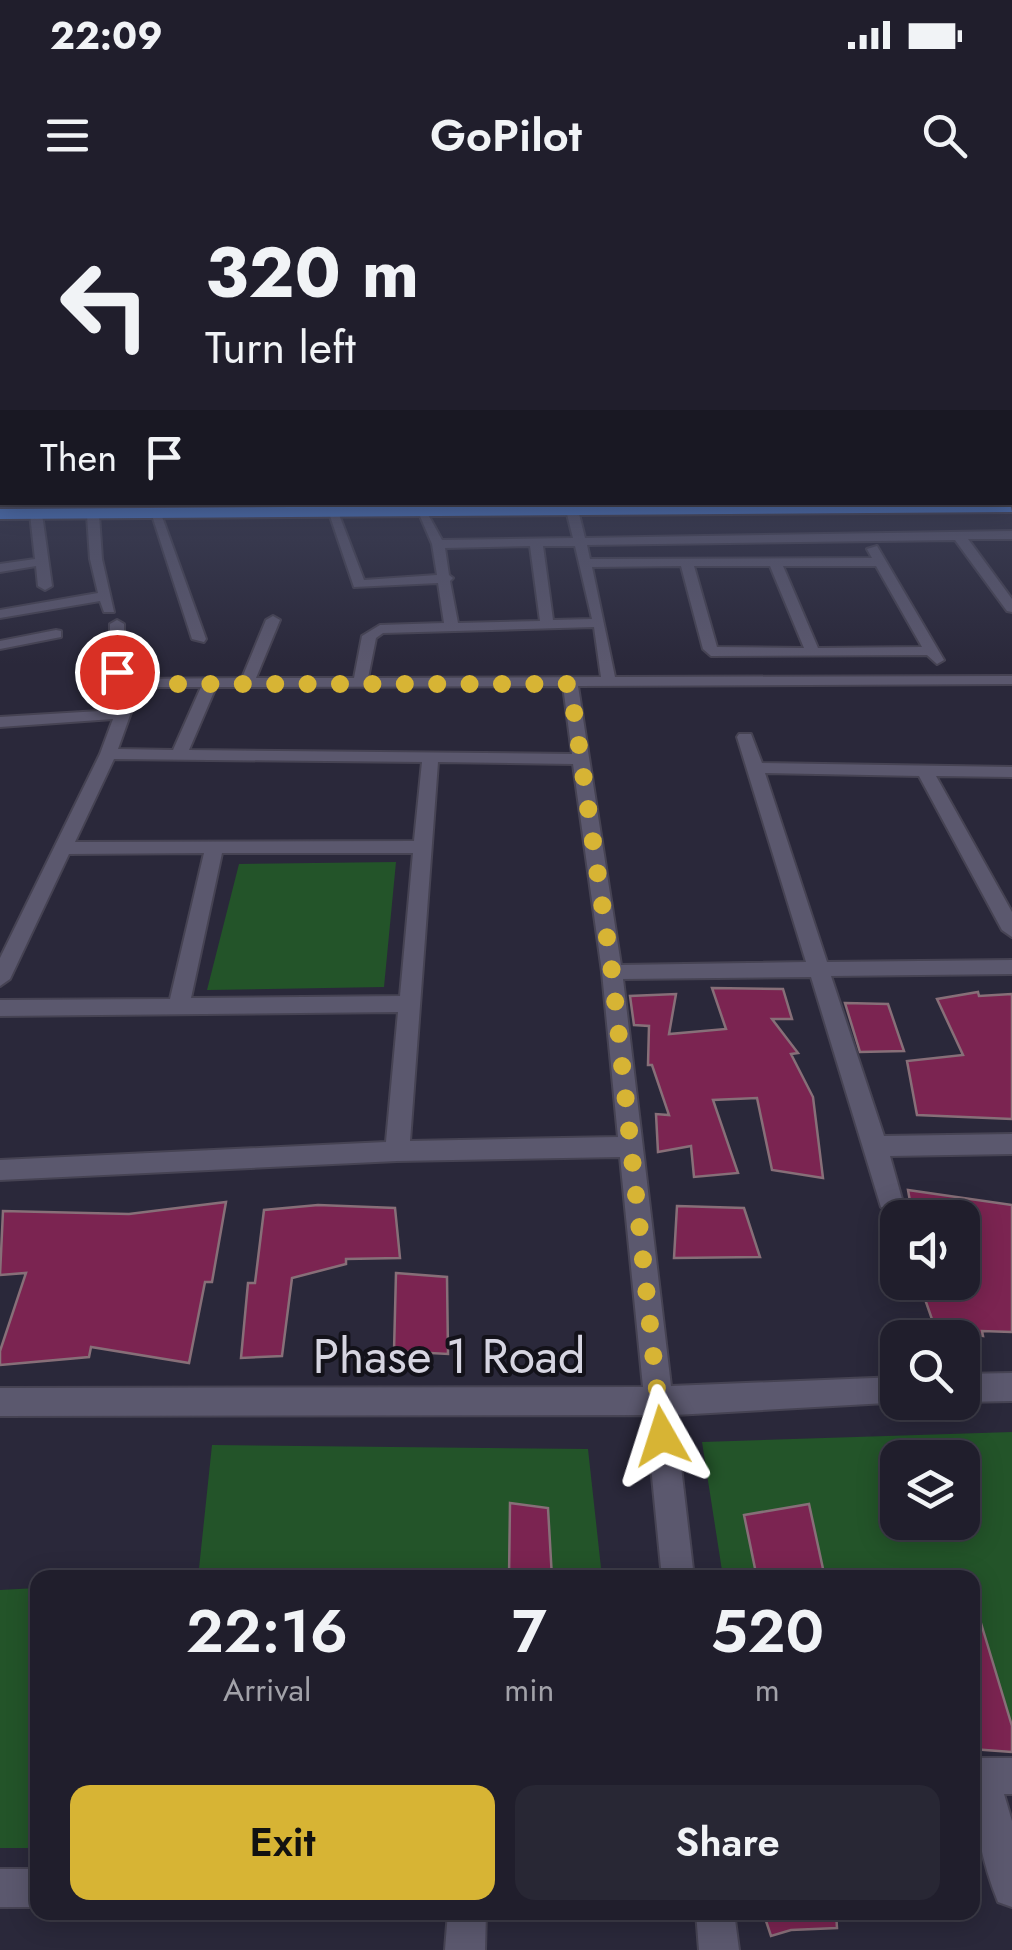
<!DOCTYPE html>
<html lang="en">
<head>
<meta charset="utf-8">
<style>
  :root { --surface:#201e2c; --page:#282734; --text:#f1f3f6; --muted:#a2a2a9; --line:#3d3c48; --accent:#d7b434 }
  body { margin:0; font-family:Jost,sans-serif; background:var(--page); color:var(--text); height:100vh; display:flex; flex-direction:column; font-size:38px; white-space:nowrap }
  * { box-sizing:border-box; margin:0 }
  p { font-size:32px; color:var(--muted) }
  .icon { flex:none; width:55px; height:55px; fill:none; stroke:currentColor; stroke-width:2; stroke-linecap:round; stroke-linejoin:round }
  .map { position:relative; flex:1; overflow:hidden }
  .details { position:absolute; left:30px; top:1370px; width:950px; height:350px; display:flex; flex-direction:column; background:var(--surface); border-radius:20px; box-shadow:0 5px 25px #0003,0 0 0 2px var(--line) }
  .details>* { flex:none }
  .top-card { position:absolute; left:0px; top:0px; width:1012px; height:305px; box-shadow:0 5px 25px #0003,0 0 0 2px var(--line); background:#201e2c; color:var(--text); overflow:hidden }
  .fabs { position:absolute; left:880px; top:1000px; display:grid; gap:20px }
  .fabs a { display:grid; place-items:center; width:100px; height:100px; border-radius:20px; background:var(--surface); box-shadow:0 5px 25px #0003,0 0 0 2px var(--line); font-size:50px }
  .pin { position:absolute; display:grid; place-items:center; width:85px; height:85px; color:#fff; margin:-42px; border:5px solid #fff; border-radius:50%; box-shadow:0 2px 10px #0007 }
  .me { position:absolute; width:110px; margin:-55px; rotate:354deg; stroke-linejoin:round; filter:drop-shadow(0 0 8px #0008) }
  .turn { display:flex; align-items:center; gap:35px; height:210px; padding:0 40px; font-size:45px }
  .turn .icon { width:130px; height:130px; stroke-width:2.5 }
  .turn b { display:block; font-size:70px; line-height:85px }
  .then { display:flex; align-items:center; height:95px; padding:0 40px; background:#0003; gap:20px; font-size:38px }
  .eta { display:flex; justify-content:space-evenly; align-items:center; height:170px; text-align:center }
  .eta b { font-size:60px; font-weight:600; line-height:70px }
  .primary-button { display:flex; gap:20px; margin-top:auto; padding:20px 40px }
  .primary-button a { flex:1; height:115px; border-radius:20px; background:var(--accent); color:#111; font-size:40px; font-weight:600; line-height:115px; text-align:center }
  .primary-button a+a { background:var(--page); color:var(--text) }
  .status { display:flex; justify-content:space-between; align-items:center; height:70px; padding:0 50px; background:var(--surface); direction:ltr }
  .status svg { height:28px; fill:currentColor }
  header { display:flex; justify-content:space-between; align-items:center; height:130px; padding:0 40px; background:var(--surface); font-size:45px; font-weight:600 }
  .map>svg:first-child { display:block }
  .green { fill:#235429; fill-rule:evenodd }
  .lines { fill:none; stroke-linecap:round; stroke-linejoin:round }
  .canal { fill:#0c2022; fill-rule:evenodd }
  .building { fill:#7b2451; stroke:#876f78; stroke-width:2.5 }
  .street-casing { stroke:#464353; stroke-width:4 }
  .secondary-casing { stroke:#464353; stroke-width:4 }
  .highway-casing { stroke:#464353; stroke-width:4 }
  .street { fill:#5b586e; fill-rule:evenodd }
  .secondary { fill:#5b586e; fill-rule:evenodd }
  .highway { fill:#4e8df5; fill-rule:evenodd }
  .route { stroke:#d7b434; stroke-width:18; stroke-dasharray:0 32.4 }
  .labels { text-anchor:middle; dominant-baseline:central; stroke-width:8; stroke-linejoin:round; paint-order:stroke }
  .near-street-label { font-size:48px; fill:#d6d5e1; stroke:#13121a }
</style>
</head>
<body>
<div class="status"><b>22:09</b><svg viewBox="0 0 49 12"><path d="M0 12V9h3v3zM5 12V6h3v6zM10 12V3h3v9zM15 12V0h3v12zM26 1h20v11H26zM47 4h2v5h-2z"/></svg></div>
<header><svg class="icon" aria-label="menu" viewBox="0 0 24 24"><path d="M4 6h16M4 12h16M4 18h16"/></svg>GoPilot<svg class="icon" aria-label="search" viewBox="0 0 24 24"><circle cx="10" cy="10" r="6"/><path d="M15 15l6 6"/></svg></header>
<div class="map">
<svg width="1012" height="1750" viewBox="0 0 1012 1750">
  <rect width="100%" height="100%" fill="#2a283a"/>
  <path class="green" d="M396,662L384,787L207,790L239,664Z
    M1012,1232V1540L973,1541L972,1378L723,1377L702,1242ZM898,1258H962V1322H898Z
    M212,1245L588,1249L602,1377L198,1378Z
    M37,1388V1648H0V1390Z"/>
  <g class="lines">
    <path class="canal" d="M1010,281H1012V289H1010Z
      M0,289H2V297H0Z"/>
  </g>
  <path class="building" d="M712,788L783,789L792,819H772L798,853L791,854L813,897L823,978L772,970L757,898L713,900L738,973L694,977L691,946L658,952L656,914L669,915L652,865H648L649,826L634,825L630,796L676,794L669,834L726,829Z
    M978,792L979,796L1012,794V919L917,915L907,861L963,855L937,799Z
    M845,803L888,804L904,851L860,852Z
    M908,990L1012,1005V1132L982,1131L983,1136L935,1128L919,1082H962V1018H913Z
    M226,1002L212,1082H205L189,1163L91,1147L89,1157L0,1165V1151L26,1073L0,1075L3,1011L129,1014Z
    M318,1005L395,1008L400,1058L346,1059V1064L292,1078L282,1156L241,1158L248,1083H255L264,1010Z
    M677,1006L744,1008L760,1057L674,1058Z
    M396,1073L447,1077L448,1154L394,1151Z
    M510,1303L548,1308L552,1378H509Z
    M809,1304L825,1378H757L744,1315Z
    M977,1410L1012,1526V1552L972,1549V1411Z
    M763,1712H836L837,1728L791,1730L771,1736Z"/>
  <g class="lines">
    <g class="street-casing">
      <path id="street" d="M0,222H2V228H0Z
        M572,307L578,310L585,338L1012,331V339H968L1012,399V412L1007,411L955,340L587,345L590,359L872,358L867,349L877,346L944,460L937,464L927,455L711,456L703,449L681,366L592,367L615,477L1012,476V484L578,486L621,765L806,762L737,537L739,534H751L762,563L1012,567V577L936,576L1012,712V737L1002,730L919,576L765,573L827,762L1012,760V774L831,776L884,936L1012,934V954L890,956L902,999L899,1007L890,1010L881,1007L811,777L623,779L671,1186L898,1177V1202H904L675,1215L694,1378H662L646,1215L0,1216V1188L643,1187L620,957L397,961L0,980V960L386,942L398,812L0,816V800L170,799L204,653L69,654L10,779L0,786V758L100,554L113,519L0,527V517L116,510L126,484L110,472V424L117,420L124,424V470L137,479L242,478L266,420L273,416L280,420L256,478H354L362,436L380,425L444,423L438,383L354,387L328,310L338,312L364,380L437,375L432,344L417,309H425L442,340L573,338L566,310ZM530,346L540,421L458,423L450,381L453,378L449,375L445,348ZM543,346H575L592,419L553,420ZM694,366H770L804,448L717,447ZM783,366H876L922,447L818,448ZM594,427L601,477L368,478L376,438L383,433ZM563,486L572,554L189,550L216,487ZM140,487H201L173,550L118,549ZM114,559L422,562L414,641L75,642ZM438,562L573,564L602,772L618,937L410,941ZM222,653H413L400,796L191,798Z
        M36,310L42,314L52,386L45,390L38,386L36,366L0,372V364L35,359L30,314Z
        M93,311L99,315L102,359L114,412H104L100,401L0,418V410L98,393L90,359L87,315Z
        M151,312L161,314L206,439L204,442L192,439Z
        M56,430L61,431V437L0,449V441Z
        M1012,1173V1201L962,1202V1174Z
        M972,1558H1012V1594H1004L1012,1621V1707L998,1702C979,1655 972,1608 972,1558Z
        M0,1669H38V1707H0Z
        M448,1712H486L485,1750H445Z
        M696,1712H734L739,1750H699Z"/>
    </g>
    <g class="secondary-casing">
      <path id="secondary" d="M1010,242H1012V250H1010Z
        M0,248H2V256H0Z"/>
    </g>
    <g class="highway-casing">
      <path id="highway" d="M1010,302L1012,312L0,319V309Z"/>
    </g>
    <use href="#street" class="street"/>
    <use href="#secondary" class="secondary"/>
    <use href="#highway" class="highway"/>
  </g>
  <linearGradient id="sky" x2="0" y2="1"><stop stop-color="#171620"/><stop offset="0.47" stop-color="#444860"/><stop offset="1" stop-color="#444860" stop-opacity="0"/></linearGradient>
  <rect width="1012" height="464" fill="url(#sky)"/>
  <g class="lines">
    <path class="route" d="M117,472L134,484H570L612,772L662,1236"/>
  </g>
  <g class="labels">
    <g class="near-street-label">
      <text x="449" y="1156">Phase 1 Road</text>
    </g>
  </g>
</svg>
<div class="fabs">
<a><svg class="icon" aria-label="sound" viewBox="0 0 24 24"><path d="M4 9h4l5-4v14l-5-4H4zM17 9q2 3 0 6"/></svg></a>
<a><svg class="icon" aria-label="search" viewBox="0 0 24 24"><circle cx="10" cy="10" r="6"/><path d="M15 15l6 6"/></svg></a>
<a><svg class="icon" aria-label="layers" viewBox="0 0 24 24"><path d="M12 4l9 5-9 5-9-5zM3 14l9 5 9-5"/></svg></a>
</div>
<div class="pin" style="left:117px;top:472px;background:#d93025"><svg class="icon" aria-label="arrive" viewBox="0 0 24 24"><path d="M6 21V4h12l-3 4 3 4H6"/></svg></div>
<svg class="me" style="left:662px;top:1236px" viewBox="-20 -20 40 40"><path d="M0-17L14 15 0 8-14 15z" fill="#d7b434" stroke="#fff" stroke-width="4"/></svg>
<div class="top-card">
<div class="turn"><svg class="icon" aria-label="left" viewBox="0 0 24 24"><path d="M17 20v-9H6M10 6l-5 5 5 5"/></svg><div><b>320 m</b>Turn left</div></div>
<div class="then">Then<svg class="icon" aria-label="arrive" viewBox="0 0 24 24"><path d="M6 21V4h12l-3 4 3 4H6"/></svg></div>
</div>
<section class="details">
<div class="eta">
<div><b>22:16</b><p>Arrival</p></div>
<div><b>7</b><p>min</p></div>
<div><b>520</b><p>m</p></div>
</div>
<div class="primary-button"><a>Exit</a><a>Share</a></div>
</section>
</div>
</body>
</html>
